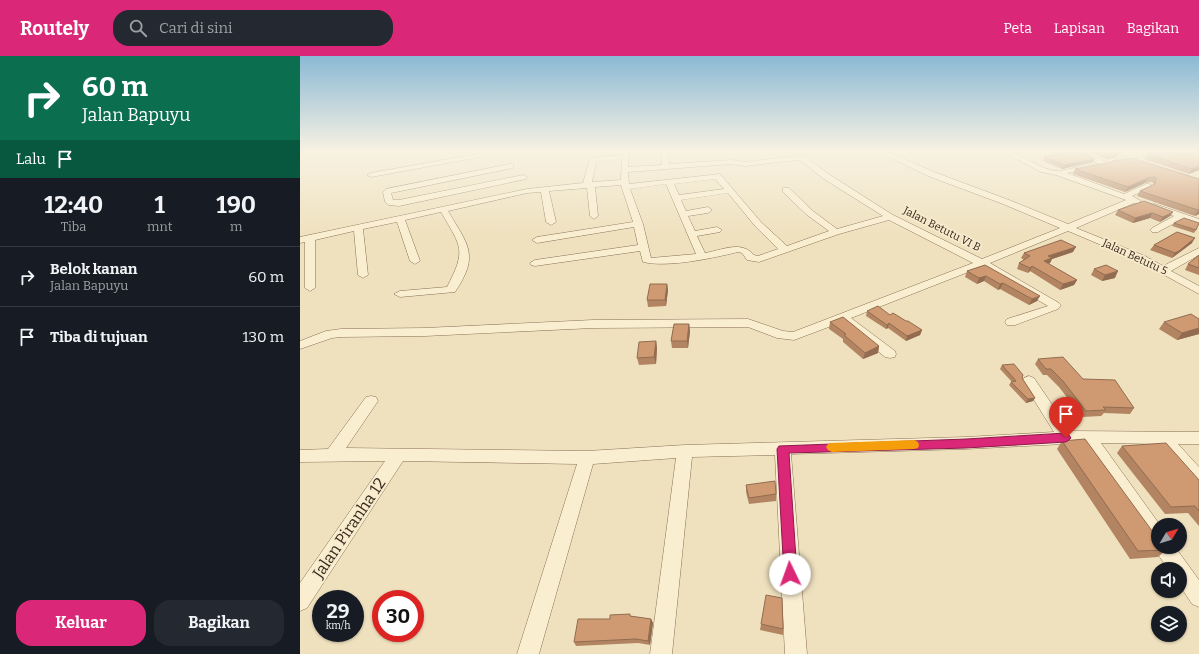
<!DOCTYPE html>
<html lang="id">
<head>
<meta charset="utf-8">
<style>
  :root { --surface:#171b24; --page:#242831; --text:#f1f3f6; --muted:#9ea1a6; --line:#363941; --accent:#db2777 }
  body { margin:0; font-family:Bitter,serif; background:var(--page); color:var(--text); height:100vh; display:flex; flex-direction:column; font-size:15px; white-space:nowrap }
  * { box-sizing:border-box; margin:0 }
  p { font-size:13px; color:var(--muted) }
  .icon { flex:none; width:22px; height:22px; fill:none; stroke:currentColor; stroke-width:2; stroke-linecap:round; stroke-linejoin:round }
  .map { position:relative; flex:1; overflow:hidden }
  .details { display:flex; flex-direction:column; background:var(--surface); width:300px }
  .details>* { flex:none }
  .banner { background:#0b6e4f; color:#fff; overflow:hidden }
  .needle { width:26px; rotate:52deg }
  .tools { position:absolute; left:851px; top:462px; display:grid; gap:8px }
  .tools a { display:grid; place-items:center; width:36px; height:36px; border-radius:50%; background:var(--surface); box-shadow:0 1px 3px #0004; font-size:20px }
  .speed { position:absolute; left:12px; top:534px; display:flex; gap:8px; font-size:20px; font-weight:700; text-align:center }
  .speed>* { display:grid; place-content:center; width:52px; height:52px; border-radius:50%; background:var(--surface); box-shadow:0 1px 3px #0004; line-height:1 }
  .speed small { font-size:10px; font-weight:400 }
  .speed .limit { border:6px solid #d22; background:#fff; color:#111 }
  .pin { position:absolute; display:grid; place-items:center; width:34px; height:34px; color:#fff; margin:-41px -17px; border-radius:50% 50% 50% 0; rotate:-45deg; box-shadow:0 0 4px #0007 }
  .pin .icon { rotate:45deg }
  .me { position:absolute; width:44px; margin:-22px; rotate:357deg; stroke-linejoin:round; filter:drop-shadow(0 0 3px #0008) }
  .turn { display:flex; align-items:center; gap:14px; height:84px; padding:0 16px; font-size:18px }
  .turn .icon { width:52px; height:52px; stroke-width:2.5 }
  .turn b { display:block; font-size:28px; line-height:34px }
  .then { display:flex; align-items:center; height:38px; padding:0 16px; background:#0003; gap:8px; font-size:15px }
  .eta { display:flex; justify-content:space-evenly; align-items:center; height:68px; text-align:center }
  .eta b { font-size:24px; font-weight:700; line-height:28px }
  .cta { display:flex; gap:8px; margin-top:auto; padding:8px 16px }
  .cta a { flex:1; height:46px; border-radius:16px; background:var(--accent); color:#fff; font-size:16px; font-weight:700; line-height:46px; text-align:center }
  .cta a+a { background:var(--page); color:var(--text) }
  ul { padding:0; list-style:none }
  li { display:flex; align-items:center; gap:12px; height:60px; padding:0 16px; border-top:1px solid var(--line) }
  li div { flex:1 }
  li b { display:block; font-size:15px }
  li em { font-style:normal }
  header { display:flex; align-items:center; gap:24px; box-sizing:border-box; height:56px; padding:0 20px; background:var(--accent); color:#fff }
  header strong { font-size:19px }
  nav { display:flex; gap:22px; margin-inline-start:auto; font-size:14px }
  .search { width:280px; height:36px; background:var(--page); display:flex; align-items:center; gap:10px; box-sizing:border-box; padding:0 14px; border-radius:16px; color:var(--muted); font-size:15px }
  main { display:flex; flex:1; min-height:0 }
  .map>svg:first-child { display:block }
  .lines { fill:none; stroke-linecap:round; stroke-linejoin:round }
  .minor-casing { stroke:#887156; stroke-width:1 }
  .minor { fill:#faeed1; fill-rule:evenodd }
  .wall { fill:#b28462 }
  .shaded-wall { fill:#916c50 }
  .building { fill:#cf9a72; stroke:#916c50 }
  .route { fill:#db2777; stroke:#8e194d }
  .slow { fill:#f59e0b }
  .labels { text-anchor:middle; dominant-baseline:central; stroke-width:3.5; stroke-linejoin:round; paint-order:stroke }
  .far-street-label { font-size:11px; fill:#37291b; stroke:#f7ebcd }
  .near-street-label { font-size:16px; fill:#37291b; stroke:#f7ebcd }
</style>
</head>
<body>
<header>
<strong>Routely</strong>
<div class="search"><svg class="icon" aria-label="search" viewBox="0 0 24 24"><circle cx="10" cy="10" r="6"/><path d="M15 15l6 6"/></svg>Cari di sini</div>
<nav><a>Peta</a><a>Lapisan</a><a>Bagikan</a></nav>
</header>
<main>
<section class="details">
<div class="banner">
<div class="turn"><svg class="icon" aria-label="right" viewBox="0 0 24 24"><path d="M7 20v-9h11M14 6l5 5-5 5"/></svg><div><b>60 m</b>Jalan Bapuyu</div></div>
<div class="then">Lalu<svg class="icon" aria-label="arrive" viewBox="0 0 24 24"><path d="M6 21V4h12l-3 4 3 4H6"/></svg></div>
</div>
<div class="eta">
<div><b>12:40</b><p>Tiba</p></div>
<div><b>1</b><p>mnt</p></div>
<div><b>190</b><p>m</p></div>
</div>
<ul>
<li><svg class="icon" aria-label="right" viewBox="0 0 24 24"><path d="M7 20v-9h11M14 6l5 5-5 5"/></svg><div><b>Belok kanan</b><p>Jalan Bapuyu</p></div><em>60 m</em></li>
<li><svg class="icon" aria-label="arrive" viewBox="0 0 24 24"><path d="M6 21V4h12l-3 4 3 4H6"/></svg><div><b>Tiba di tujuan</b></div><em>130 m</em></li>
</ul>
<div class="cta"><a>Keluar</a><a>Bagikan</a></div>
</section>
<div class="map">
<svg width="899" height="598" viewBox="0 0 899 598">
  <rect width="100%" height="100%" fill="#efe1be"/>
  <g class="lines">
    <g class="minor-casing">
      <path id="minor" d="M188,96H207L71,121L67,119L71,117Z
        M323,96H329L328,111L362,109V96H368L369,108L431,104L445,106L497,100L506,101L530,119L593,159L682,203L760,172L703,148L628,120L579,96H588L634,116L709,144L768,168L826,144L756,119L741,116L703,96C723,96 740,115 758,115C769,114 781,110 792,108L796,110L795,112L767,117L824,138L846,128H849L853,130L832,140L841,145L840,147H834L776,172L845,200L863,210L899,192V199L871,215L899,230V238L837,204L768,175L690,207L759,247L761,249L758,253L715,269H707L705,266L707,263L748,250L681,211L551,262L595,295L596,298L595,301L590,302L585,301L542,266L494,284L477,282L448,271L293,272L125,280L41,281L32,282L0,293V285L26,275L41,273L125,272L293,264L448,263L483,275L493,276L673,207L589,164L539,178L459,206L447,204L442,197L438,196C413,202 368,212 343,206L340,195L235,210L231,209L230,207L235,204L338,189L334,171L237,187L232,184L237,181L333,166L321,129L295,131L298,160L294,163L290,160L287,132L249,135L256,166L251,169L246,166L241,136L227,137L148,155C168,189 180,199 155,236L100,241L94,238L100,235L147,231C167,193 161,191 141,156L105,164L120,205L115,208L110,205L97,166L63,173L68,219L63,222L58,219L54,175L15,184V232L10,235L5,232V186L0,187V181L227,133L283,127L290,102L322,99ZM322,103L321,124L292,126L296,106ZM497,104L501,105L524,123L583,160L537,173L513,155L489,132H483V136L507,159L529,175L487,190L461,166L420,118L329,128L328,116L431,108L445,110ZM415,123L424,133L379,139L374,128ZM366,128L396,198L351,202L343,168L330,133ZM428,137L455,170L478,193L458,200L454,199C441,184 423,194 405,197L397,180L420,176L422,174L417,171L395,175L388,160L408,157L412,154L408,151L386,155L381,144Z
        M775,96H785L810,108L806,110H803Z
        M843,96H855L817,107L813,105Z
        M210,108H213V112L91,137L93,144H99L223,119L227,121L226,123L99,150L89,149L85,146L83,136L86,133Z
        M855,148L899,163V169L882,163L858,176H852L850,174L852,172L874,160L852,153L851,151L852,149Z
        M729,320L734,322L770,375L899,376V388H878L899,411V430L893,428L860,388L801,387L860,469H858V491H875L899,524V551L892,548L880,530V513H868L857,497L855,490L851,488L784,387L666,393L491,398L507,598H485L475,399L392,401L372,598H350L376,402L293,408L239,598H217L277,408L103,405L7,552L0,555V527L85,405L0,406V394L28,393L66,341L71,340L76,341L78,345L46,392L287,395L385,389L666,381L754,376L722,325L724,322Z"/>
    </g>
    <use href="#minor" class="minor"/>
  </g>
  <path class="wall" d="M750,96H782L795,103L793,106L762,113L743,105L744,101L756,98Z
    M789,96H816L817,101L806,103Z
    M847,98L899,114L889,118L844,103Z
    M775,113L899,123V158L895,160L837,140L840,135L853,129L854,128L852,126L845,127L825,136L773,118Z
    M818,154L873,156L870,160L860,166L850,162L833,167L815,159Z
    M874,167L896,174L894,177L872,170Z
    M892,187L872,202L850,194L854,189Z
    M773,196L752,203L750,207L748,208L777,224L774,229L760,234L730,215L728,217L717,213L719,207L724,204L721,202L724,197Z
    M899,199V219L885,214L888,208Z
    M685,209L737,245L729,249L700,233L698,234L684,225L677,228L665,221L667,215Z
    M794,213L815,222L802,225L791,219Z
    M367,228L368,234L366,250L348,251L347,244Z
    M567,255L590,259L606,265L622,274L620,279L606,285L588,272L586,273L566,260Z
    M899,263V278L877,284L859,273L864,266Z
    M530,266L579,290L578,297L563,303L543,286V283L529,273Z
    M389,268L390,275L388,292H372L371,285Z
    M356,285L357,292L356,308L339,309L337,302Z
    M738,303L783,323L834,352L830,358L804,357L801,360L782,361L759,331L747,319H743L735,308Z
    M702,309L722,322L735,342L733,345L726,347L709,329L711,326H712L700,313Z
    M762,385L866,494L858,501L830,503L757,393Z
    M822,390L899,424V470L888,457L865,458L817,397Z
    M446,429L476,438V445L449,448L446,436Z
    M331,560L351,563L353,567L350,589L338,587L276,590L274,586L310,563Z
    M461,568L483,573V579L460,574Z"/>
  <path class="shaded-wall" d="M819,98L817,101L806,103L808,100Z
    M795,103L793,106L762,113L764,109Z
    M899,110V114L889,118L892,113Z
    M848,122L845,127L825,136L828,131Z
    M898,154H899V158L895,160Z
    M873,156L870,160L860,166L863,161Z
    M852,157L850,162L833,167L835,162Z
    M895,182L892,187L872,202L875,197Z
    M776,191L773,196L752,203L750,207L742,211L748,200Z
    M732,210L730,215L728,217L730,212Z
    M818,215L815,222L802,225L805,219Z
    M686,220L684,225L677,228L679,222Z
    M777,224L774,229L760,234L763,228Z
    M703,227L700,233L698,234L700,228Z
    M367,228L368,234L366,250L365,244Z
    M740,240L737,245L729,249L732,243Z
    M589,267L588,272L586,273L587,269Z
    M389,268L390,275L388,292L387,285Z
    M899,272V278L877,284L882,277Z
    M622,274L620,279L606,285L607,280Z
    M356,285L357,292L356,308L354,301Z
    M579,290L578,297L563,303L565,297Z
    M735,342L733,345L726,347L728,343Z
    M351,563L353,567L350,589L348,585Z"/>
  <path class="building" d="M761,96H782L795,103L764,109L744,101L763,97Z
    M800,96H816L819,98L808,100Z
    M855,96H875L885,99L896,96H899V110L892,113L847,98Z
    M832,102L899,123V154H898L840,135L855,128L856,123L855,121L848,122L828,131L775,113Z
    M844,145L873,156L863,161L852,157L835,162L818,154Z
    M884,162L899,167L896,174L874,167Z
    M877,176L895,182L879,195L875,197L854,189Z
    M761,184L776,191L748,200L752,202L744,205L777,224L763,228L732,210L730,212L719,207L730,200L724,197Z
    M899,199V212L888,208Z
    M685,209L740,240L732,243L703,227L700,228L686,220L679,222L667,215Z
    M806,209L818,215L805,219L794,213Z
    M350,228H367L365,244H347Z
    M578,250L590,259L593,257L606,265H608L622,274L607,280L589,267L587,269L567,255Z
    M891,258L899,263V272L882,277L864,266Z
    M543,261L579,290L565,297L544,279L546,278L530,266Z
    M374,268H389L387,285H371Z
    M356,285L354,301L337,302L339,286Z
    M763,301L783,323L815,324L834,352L803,351L806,354L786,355L763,325L751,313H746L738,303Z
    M714,308L723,319L722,322L735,342L728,343L711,326L716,325L702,309Z
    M785,383L858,483V491H864L866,494L838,495L762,385Z
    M866,387L899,424V455L895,450L871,451L822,390Z
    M475,425L476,438L449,442L446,429Z
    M466,539L482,542L483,573L461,568Z
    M330,558V560L351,563L348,585L336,583L274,586L278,563H310V559Z"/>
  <linearGradient id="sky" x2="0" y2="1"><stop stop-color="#8bb9d5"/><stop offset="0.53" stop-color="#f8f2e2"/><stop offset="1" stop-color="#f8f2e2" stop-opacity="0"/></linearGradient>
  <rect width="899" height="180" fill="url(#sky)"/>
  <path class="route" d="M766,377L769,379L771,382L769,384L766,386L666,392L489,397L497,518L495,523L490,525L486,523L484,518L477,393L479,390L666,383Z"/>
  <path class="slow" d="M614,384L618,386L619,389L618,392L614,393L532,396L528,394L526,391L528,388L532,387Z"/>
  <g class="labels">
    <g class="far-street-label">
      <text transform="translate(642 173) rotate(27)">Jalan Betutu VI B</text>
      <text transform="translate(835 201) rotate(25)">Jalan Betutu 5</text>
    </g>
    <g class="near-street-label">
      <text transform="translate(49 472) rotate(-56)">Jalan Piranha 12</text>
    </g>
  </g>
</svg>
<div class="tools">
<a><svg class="needle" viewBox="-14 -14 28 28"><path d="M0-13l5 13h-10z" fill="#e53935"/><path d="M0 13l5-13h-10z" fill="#9ea1a6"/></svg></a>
<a><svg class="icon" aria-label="sound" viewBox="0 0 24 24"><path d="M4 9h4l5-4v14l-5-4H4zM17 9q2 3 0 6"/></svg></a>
<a><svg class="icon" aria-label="layers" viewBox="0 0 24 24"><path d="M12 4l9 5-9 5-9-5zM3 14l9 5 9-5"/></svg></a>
</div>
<div class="speed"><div>29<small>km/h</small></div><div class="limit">30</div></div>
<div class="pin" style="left:766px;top:382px;background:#d93025"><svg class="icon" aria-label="arrive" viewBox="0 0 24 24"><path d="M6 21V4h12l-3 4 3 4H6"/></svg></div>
<svg class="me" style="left:490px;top:518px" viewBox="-20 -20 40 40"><circle r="19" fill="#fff"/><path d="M0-13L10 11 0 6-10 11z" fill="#db2777"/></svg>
</div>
</main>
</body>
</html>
